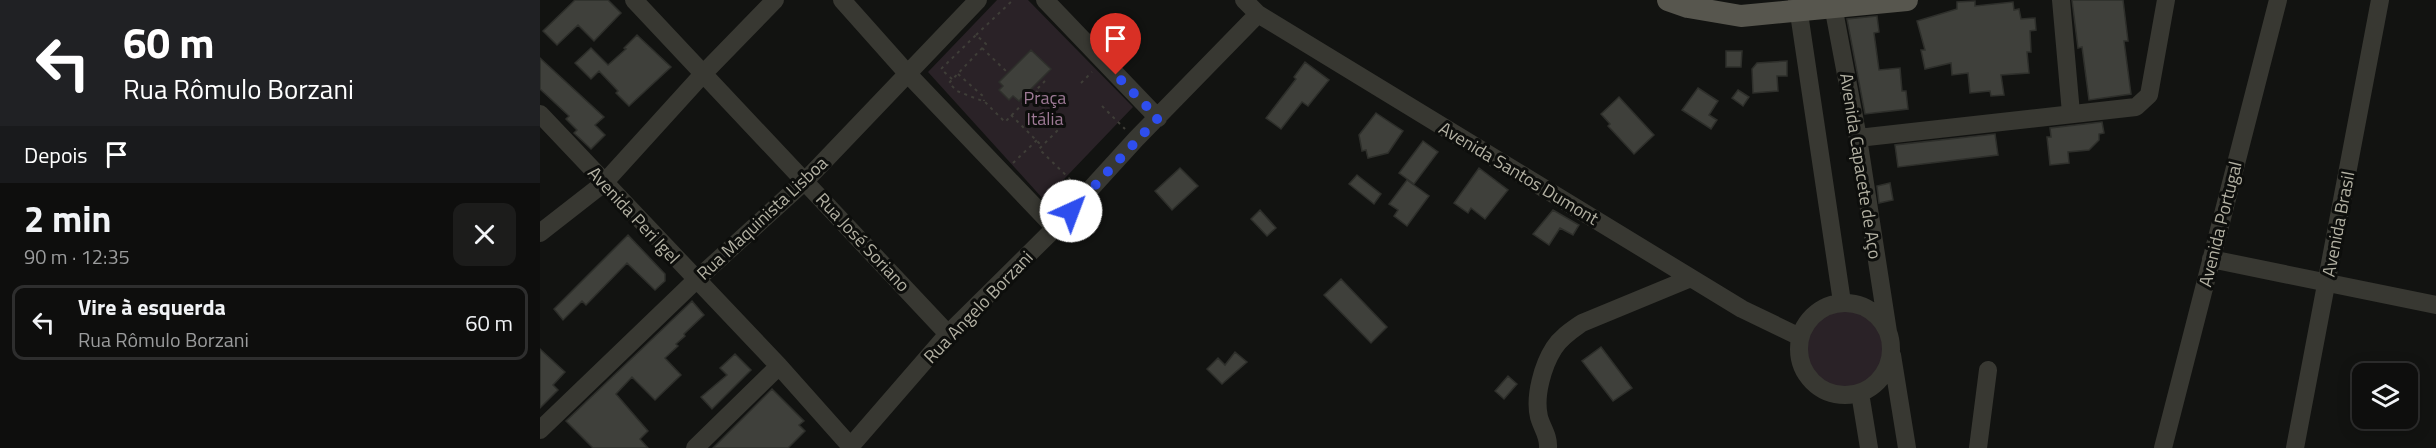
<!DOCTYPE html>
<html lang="pt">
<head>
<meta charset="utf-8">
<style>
  :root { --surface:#0e0e0d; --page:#1c1c1b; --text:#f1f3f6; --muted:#9b9c9d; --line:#2e2e2e }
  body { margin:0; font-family:"Titillium Web",sans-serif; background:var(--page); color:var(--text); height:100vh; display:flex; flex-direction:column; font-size:22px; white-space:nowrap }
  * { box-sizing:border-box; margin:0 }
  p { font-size:20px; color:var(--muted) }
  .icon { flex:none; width:33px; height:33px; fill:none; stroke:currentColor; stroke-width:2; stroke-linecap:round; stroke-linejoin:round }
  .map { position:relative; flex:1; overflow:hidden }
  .side { display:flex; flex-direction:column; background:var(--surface); width:540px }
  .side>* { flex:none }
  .banner { background:#202124; color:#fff; overflow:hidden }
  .buttons { position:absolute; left:1812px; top:363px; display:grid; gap:12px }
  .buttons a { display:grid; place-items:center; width:66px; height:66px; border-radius:12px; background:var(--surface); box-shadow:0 3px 15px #0003,0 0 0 2px var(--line); font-size:30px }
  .pin { position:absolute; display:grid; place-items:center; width:51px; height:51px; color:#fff; margin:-62px -26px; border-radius:50% 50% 50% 0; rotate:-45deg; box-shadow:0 0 6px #0007 }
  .pin .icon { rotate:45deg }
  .me { position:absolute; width:66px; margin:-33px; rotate:43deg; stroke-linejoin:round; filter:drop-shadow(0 0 4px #0008) }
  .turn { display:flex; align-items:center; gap:21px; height:126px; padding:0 24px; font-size:27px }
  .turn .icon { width:78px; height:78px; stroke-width:2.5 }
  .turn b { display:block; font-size:42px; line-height:51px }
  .then { display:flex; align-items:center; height:57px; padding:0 24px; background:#0003; gap:12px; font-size:22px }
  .round { display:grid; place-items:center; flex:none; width:63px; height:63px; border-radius:12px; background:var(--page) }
  .overview { display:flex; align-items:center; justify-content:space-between; height:102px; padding:0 24px }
  h1 { font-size:36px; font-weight:700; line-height:45px }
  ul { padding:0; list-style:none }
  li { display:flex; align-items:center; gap:18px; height:75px; margin:0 12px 9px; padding:0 12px; border:3px solid var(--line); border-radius:12px }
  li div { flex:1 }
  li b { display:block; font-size:22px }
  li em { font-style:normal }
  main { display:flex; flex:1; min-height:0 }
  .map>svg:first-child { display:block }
  .green { fill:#2a2227 }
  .building { fill:#3f403b; stroke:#2e2f2b; stroke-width:1.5 }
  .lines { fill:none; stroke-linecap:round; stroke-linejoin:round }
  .path { stroke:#3f3e38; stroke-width:2; stroke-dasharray:3 4.5; stroke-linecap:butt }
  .minor { stroke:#383832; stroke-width:18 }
  .major { stroke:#57564e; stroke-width:22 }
  .route { stroke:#2e4eee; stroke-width:10; stroke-dasharray:0 18 }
  .labels { text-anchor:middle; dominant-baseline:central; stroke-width:6; stroke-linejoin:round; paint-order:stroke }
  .park-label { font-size:18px; fill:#9e7a96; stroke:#0d0e0c }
  .street-label { font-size:18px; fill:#b3b1a3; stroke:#0d0e0c }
</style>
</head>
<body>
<main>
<section class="side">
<div class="banner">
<div class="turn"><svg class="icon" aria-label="left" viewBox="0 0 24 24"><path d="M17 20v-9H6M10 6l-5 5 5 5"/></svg><div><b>60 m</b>Rua Rômulo Borzani</div></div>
<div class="then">Depois<svg class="icon" aria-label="arrive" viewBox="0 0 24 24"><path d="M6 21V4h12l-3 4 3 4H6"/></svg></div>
</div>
<div class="overview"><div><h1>2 min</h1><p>90 m · 12:35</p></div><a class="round"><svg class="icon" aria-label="close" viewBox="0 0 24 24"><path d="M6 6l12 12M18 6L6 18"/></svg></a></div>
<ul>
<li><svg class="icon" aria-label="left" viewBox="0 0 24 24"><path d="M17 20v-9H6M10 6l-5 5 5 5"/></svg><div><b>Vire à esquerda</b><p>Rua Rômulo Borzani</p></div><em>60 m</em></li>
</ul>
</section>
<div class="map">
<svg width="1896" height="448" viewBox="0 0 1896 448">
  <rect width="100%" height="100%" fill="#121311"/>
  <path class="green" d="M457,0H488L593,107L504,200L388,72Z
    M1263 348a41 41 0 1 1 82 0a41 41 0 1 1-82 0Z"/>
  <path class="building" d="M35,0H68L81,13L54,41L38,25L17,45L3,31Z
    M1532,0H1583L1588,41H1584L1591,94L1549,100L1542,47L1538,48Z
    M1435,1V6L1473,2L1474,10L1479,9L1481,19L1495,18L1496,30L1490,31L1491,52H1487L1489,73L1461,75L1464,95L1451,96L1450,91L1430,93L1428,73L1412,75L1411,63L1385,69L1381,50H1385L1377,21L1417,9V2Z
    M1337,16L1339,32L1334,33L1339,70L1360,68L1362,91H1366L1368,109L1325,114L1307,19Z
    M97,35L131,67L89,106L76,93L78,91L59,71L51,79L35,63L51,48L68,65L86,49L84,48Z
    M491,50L511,69L479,101L473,96L469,100L459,90L463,86L459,82Z
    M1186,51H1202L1201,67H1186Z
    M0,58L64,117L55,125L65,135L51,149L34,133L37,130L26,119L29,116L0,89Z
    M1247,61V76H1237L1238,91L1213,93L1212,69L1217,63Z
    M765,62L789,80L768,106L762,102L741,129L726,118L756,79L754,77Z
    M1158,88L1178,101L1169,115L1177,120L1171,129L1142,110Z
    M1198,90L1209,97L1203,106L1192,98Z
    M1079,97L1114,135L1094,154L1068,126L1070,124L1061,114Z
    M836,113L863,131L848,153L828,158L826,150L822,151L819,135Z
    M1562,122L1564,133L1559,134V140L1549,150L1528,152L1529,163L1510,165L1507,137H1511L1510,128Z
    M1455,134L1458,155L1358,167L1355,145Z
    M883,141L898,152L874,184L859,173Z
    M640,168L658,186L632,210L615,191Z
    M939,168L968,190L945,219L931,208L928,213L914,203Z
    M817,175L841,194L834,204L809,184Z
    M867,180L889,196L867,226L854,216L858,210L849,204Z
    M1350,183L1353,200L1339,203L1337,186Z
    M720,210L736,228L727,236L711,219Z
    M1013,210L1039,225L1033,235L1020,228L1009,245L993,234Z
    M88,235L125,274V281L115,290L87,263L46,305L42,301L23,320L14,309Z
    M801,279L847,327L831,343L784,295Z
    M152,301L164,315L144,334L145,336L136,344L138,346L125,358L141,375L115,400L92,377L76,394L108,431L100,439L108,448H53L26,421Z
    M1061,347L1092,388L1073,401L1042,361Z
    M0,349L25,372L13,385L18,390L0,408Z
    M695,352L707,362L682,384L667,369L678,358L685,365Z
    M195,354L211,370L172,409L161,397L187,375L180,368Z
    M968,376L977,384L964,399L955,391Z
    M232,389L264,421L259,425L265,431L248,448H173Z"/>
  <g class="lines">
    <path class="path" d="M436,35L473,0
      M442,48L468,73
      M418,74L444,97V101
      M412,79L401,69L436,35L446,44L409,83L417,91L445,102L465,122L505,81
      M541,83L552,72
      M496,91L511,105
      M562,106L585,129
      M471,115L501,145
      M523,125L499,149L535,184
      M473,163L497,140"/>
    <path class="minor" d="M94,0L408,334
      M302,0L367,73L515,228
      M505,0L618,118
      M704,0L718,14L1202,309L1260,337
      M1257,0L1302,302
      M1292,0L1318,138L1348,332
      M1521,0L1531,113
      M0,114L239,366L312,448
      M1318,138L1596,107L1609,95L1626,0
      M0,233L64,183L163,74L235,0
      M1671,259L1896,305
      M1259 349a46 46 0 1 1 92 0a46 46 0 1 1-92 0Z
      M1352,355L1367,448
      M1320,393L1329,448
      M0,430L155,281L266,180L438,0
      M310,447L408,334L515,228L596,139L718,14
      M155,448L239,366
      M1008,448C1009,436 1002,428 999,417C994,396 1003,365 1014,348C1021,337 1032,330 1042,323L1151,278
      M1438,448L1448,370
      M1623,448L1738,0
      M1755,448L1840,0"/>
    <path class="major" d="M1128,0L1148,7L1201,16L1367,0"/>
  </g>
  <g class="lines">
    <path class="route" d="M531,211L618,118L576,75"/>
  </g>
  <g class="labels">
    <g class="park-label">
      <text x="505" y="97">Praça<tspan x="505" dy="21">Itália</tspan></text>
    </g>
    <g class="street-label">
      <text transform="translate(1321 166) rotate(81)">Avenida Capacete de Aço</text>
      <text transform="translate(979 173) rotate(31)">Avenida Santos Dumont</text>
      <text transform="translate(94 215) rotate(47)">Avenida Peri Igel</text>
      <text transform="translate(222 218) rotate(-43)">Rua Maquinista Lisboa</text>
      <text transform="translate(1680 224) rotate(-76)">Avenida Portugal</text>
      <text transform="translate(1798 224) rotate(-79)">Avenida Brasil</text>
      <text transform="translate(323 242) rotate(47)">Rua José Soriano</text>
      <text transform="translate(438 307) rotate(-46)">Rua Angelo Borzani</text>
    </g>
  </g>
</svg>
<div class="buttons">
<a><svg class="icon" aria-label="layers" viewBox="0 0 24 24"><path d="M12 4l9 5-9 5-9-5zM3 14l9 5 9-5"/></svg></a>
</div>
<div class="pin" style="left:576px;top:75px;background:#d93025"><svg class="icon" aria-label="arrive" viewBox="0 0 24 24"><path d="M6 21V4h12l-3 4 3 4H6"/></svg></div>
<svg class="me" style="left:531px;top:211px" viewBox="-20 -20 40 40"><circle r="19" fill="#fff"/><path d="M0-13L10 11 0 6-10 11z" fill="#2e4eee"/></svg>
</div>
</main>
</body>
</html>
